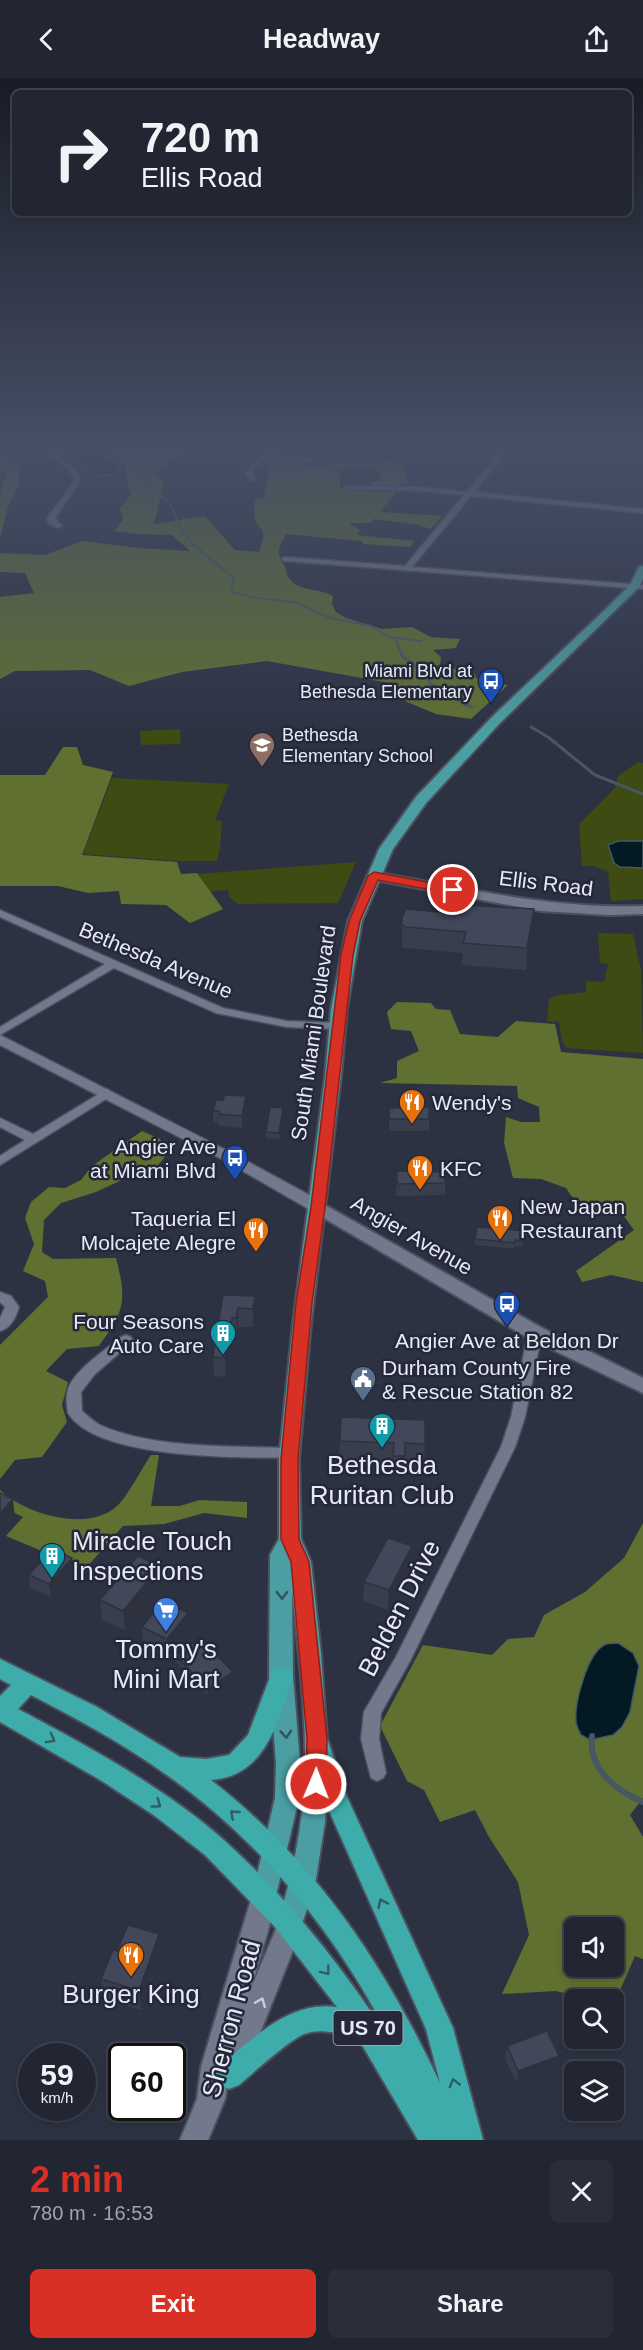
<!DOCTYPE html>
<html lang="en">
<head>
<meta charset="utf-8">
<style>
  :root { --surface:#222632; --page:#2a2e3a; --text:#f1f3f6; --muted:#a2a5ac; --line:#3f434d; --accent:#d93025 }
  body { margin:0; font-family:Helvetica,sans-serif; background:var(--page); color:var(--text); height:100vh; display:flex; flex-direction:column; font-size:22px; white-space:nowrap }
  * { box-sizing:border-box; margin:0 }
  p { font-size:20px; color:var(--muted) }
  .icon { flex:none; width:33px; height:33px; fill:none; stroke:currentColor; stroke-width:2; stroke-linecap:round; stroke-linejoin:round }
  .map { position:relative; height:2062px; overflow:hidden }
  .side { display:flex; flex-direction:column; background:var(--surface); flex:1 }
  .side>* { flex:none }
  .banner { position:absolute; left:12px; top:12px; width:620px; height:126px; border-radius:9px; box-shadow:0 3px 9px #0003,0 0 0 2px var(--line); background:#222632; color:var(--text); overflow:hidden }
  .buttons { position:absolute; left:564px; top:1839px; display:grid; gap:12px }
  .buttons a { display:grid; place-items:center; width:60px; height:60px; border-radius:9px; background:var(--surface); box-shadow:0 3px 9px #0003,0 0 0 2px var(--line); font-size:30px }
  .speed { position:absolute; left:18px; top:1965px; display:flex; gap:12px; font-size:30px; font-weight:700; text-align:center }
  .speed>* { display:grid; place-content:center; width:78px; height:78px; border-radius:50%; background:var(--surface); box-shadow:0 3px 9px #0003,0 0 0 2px var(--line); line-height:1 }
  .speed small { font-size:15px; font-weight:400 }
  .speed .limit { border:3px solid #111; border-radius:9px; background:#fff; color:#111 }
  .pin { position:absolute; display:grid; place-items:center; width:51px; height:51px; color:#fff; margin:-26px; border:3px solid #fff; border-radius:50%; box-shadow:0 2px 6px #0007 }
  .me { position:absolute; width:66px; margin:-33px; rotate:1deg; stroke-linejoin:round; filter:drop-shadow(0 0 4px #0008) }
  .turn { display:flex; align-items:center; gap:21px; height:126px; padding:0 30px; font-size:27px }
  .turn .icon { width:78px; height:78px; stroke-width:2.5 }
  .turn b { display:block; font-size:42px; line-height:51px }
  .round { display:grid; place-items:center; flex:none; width:63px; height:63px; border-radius:9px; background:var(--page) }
  .headline { display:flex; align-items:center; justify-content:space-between; height:102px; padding:0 30px }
  h1 { font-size:36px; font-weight:700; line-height:45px; color:var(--accent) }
  .cta { display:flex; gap:12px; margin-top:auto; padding:12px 30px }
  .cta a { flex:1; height:69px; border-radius:9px; background:var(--accent); color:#fff; font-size:24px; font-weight:700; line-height:69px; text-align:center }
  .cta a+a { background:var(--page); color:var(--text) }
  header { display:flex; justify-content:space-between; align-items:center; height:78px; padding:0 30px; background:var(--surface); font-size:27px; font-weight:700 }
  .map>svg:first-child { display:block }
  .green { fill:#3e4b12 }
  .forest { fill:#607030; fill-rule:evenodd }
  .water { fill:#031a25; stroke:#475863; stroke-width:1.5 }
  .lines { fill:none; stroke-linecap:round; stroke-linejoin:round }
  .stream-far2 { stroke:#475863; stroke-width:2 }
  .stream-far1 { stroke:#475863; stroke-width:3 }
  .stream { stroke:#475863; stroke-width:6 }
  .minor-casing { stroke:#4c505e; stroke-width:3 }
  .tertiary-casing { stroke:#4c505e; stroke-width:3 }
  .secondary-casing { stroke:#4c505e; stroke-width:4 }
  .primary-casing { stroke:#4c505e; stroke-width:4 }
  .trunk-casing { stroke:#4c505e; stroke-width:4 }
  .minor { fill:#73798d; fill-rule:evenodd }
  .tertiary { fill:#73798d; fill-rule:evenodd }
  .secondary { fill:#73798d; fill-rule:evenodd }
  .primary { fill:#4b9fa3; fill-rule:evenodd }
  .trunk { fill:#3eacaa; fill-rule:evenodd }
  .wall { fill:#393e4d }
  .shaded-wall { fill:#2e323f }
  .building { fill:#42485a; stroke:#2e323f; stroke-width:1.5 }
  .oneway { stroke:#32525e }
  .oneway2 { stroke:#2e5d66 }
  .oneway3 { stroke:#c9cedb }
  .route { fill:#d93025; stroke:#8d1f18; stroke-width:1.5 }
  .labels { text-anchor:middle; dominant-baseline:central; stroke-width:5; stroke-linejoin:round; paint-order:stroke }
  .far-poi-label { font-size:18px; fill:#e6eaf5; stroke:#242839; text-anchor:end }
  .shield { fill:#242839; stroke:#acb0bd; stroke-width:1.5 }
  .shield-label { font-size:20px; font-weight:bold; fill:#e6eaf5 }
  .street-label { font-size:21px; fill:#e6eaf5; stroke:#242839 }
  .poi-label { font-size:21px; fill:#e6eaf5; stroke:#242839; text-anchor:start }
  .near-poi-label { font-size:26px; fill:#e6eaf5; stroke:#242839 }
  .near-street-label { font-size:26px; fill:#e6eaf5; stroke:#242839 }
</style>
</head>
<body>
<header><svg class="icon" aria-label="back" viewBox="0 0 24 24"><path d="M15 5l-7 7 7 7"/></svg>Headway<svg class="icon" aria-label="share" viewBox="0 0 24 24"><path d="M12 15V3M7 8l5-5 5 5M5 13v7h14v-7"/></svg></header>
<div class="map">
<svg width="643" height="2062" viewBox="0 0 643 2062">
  <rect width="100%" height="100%" fill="#2d3243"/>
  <path class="green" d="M180,651L181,666L141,667L140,653Z
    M638,684L643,685V763L611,764L634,790H643V821L611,823L608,794L594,788H582L579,746L615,710L618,698Z
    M112,700L229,706L215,742L222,743L220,770L217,783H179L83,776Z
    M356,784L338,825L238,826L229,819L228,812L210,813L198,796Z
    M598,855L633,856L641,892L643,975L567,970L562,963L559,944L547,943L549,921L558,917L586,914V903L604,904L608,886L600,885Z"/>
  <path class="forest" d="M118,371H188L156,394L164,404L154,446L205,438L235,472L259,474L263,461V453C252,442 253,436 255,421H263L269,396L268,382L300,384L309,389H318L331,386L376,385L384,382H396C405,391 410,396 406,409L371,408V405L381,402L377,390L338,391L340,397V410L398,411L380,434L442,438L431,451L415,446L373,441L370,445H352L350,447L360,452L357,457L414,463L410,469L364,466L361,463L286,456C278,471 276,472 284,487C287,492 286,496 289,500C298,514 320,510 333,518L332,526L336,534L346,540L382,551L412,549L431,559L460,561L456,570L433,572L441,579L440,587L475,596L476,600L508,607L471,641L436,636L407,624L384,604L267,583L182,594L129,608L90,592L15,593L0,601V519L34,515L25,495L0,494V475L45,477L82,463L139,470L190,473L172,457L136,456L114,453L123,442L120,430L131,417C121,394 137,391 110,373Z
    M0,375L20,391L18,410L8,428L0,460V416L6,395L0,394Z
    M63,669H77L83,687L113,694L82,777L177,784L181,796L197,795L223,831L190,845L166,827L121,826L119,813L88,815L58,808H0V697H45Z
    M397,924L431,925L436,931L450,932L460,956L498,959L516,943L555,946L561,974L643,981V1204L611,1197L582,1204L576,1193L634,1152L623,1137H594L585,1125L572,1119L566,1110L541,1101L513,1100L504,1065L506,1039L521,1044H540L539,1029L518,1020L517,1008L380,1005L397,1000V983L419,973L411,953L391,951L387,934Z
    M142,1053L160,1061L168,1075L155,1091L126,1100L96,1114L61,1125L44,1142L42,1174L53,1181L116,1180C127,1223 125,1232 99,1268L67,1271L46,1293L68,1304L62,1327L67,1344L42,1379L15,1382L0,1401V1267L48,1219L45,1203L23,1193L34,1166L25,1140L31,1124L49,1109L65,1110L81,1102L92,1088Z
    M151,1377H159L151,1428H180L199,1422L247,1424V1440L204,1435L164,1446L123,1448L85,1491L6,1458L23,1439L0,1428V1412C25,1436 88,1455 117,1428C128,1418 142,1390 151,1377Z
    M643,1445V1720L630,1737L643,1759V1881L635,1878L614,1926V1922L586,1921L556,1913L502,1916L529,1857L518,1804L489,1759L475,1732L440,1744L424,1712L407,1703L380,1648L423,1567L492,1577L508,1561L534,1559L544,1537L585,1514L624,1480ZM588,1586L630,1634L622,1649L613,1657L576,1644L580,1614ZM574,1850H614V1888H574Z"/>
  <path class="water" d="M86,372L115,384L119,396L92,398L93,394L71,377Z
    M618,763H643V790L620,789L614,785L608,767Z
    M618,1565L633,1575L639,1588L630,1634L622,1649L613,1657L590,1662L581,1657C579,1653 576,1648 576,1644C574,1626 587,1576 604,1567C608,1565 614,1565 618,1565Z"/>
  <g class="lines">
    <path class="stream-far2" d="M144,371L146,385L143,402L164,421
      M167,422C174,432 176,442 182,452C194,471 218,485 234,501L231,514L256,520L295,524L330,540L371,548L389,559L421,563
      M396,561L400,574"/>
    <path class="stream-far1" d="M400,572L402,578L425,596L432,608L471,629
      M531,649L548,659L595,697L643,716"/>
    <path class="stream" d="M592,1658C588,1691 615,1712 643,1724"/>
    <g class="minor-casing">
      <path id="minor" d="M42,371L51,373L71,371L56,376L74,390L81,402L55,440L62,448L58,450L49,446L47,440L75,402L69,392Z
        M269,371L275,372L272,375L317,382L314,384L268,379L256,389L252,395L256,402L251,403L246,395L251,387Z
        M502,371H509L474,414L643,431V435L471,418L412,489L643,507V511L285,483L281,481L285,479L405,488L464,417L420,413L347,411L345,410V408L420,409L467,414Z
        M0,832L223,930L287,943L337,945L343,948L337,951L287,949L216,935L114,890L0,957V949L105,886L0,839Z
        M107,1011L113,1015L111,1018L0,1087V1078L25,1062L0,1049V1040L33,1056Z
        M0,1214L11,1218L19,1229C16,1239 11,1250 0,1253V1240L5,1229L0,1224Z
        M535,1250L540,1252L542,1255L525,1339L515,1369L410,1583L381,1635L379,1661L386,1695L383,1700L377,1703L371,1700L361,1661L364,1634L396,1579L501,1369L511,1339L528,1255L530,1252Z
        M126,1257L131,1259L133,1262L131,1265L95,1296L81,1314L82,1333C88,1338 94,1344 100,1347C153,1371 233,1368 290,1370L295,1371L297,1375L295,1379L290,1380C239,1379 97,1382 68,1335C67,1329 66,1322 67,1316C69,1295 106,1272 121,1259Z"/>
    </g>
    <g class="tertiary-casing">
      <path id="tertiary" d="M0,957L230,1074L324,1125L326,1129L318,1134L312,1133L220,1080L0,967Z"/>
    </g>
    <g class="secondary-casing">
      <path id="secondary" d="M374,794C464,810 551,831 643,828V836L609,837L541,833L369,801L367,798Z
        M318,1123L542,1250L643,1300V1315L528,1260L312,1133L309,1129L312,1125Z
        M265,1806L274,1810L278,1818L252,1908L281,1839L290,1835L299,1839L303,1847L243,1998L233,2001L228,1999L225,2021L208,2062H180L197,2021L201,1989L252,1818L256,1810Z"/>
    </g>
    <g class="primary-casing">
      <path id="primary" d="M643,488V501L638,510L500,645L426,725L393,771L362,843L347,931L341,998L311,1245L299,1381L301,1461L311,1484L321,1576L329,1690L325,1744L315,1807L299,1855L290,1859L281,1855L277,1847C293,1796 304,1743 305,1690C306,1631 298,1571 292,1512L293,1598L300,1685L299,1720L274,1826L265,1830L256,1826L252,1818L275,1720L276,1685L269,1598L270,1477L279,1461V1381L293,1245L325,998L331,931L348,843L379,771L416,719L492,639L607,530L630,507L639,489Z"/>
    </g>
    <g class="trunk-casing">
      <path id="trunk" d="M0,1581L97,1629L180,1679L206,1681L229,1677L248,1657L273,1591L281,1589L289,1591L293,1598C278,1642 267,1698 211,1702C316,1784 384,1886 440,2005L426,1951L323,1719L305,1661L309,1654L317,1651L325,1654L347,1719L453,1950L483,2062H418L358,1960C341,1956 319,1949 302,1957C286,1965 254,1994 239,2007L229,2011L219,2007L215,1997L219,1987C254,1961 289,1922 337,1929L274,1848L205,1777L155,1738L102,1703L0,1644V1618L11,1607L0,1601ZM31,1617C76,1640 122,1665 164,1695C262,1763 340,1860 393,1967C346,1893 291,1823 225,1763C167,1711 86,1667 18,1631Z"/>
    </g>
    <use href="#minor" class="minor"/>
    <use href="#tertiary" class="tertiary"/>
    <use href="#secondary" class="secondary"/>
    <use href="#primary" class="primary"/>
    <use href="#trunk" class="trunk"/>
  </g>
  <path class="wall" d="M534,831L532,853L526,892L462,887L463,875L406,870L402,869V839Z
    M223,1022L247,1030L242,1050L219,1048V1045H213V1033Z
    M429,1029V1053H389V1030Z
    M283,1036L279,1061L266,1060V1054Z
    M397,1093L445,1105V1117L396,1118Z
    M525,1153L523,1169L515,1168L514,1171L475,1167V1161Z
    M223,1217L255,1218V1237L253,1249H238L237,1259L232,1258L226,1299L214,1298L213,1279Z
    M340,1363L425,1366L424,1385L404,1384V1398L393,1397V1384L339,1382Z
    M412,1468L411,1488L388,1532L363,1523L364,1504Z
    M160,1488L161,1507L125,1552L102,1542L100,1522Z
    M73,1493L51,1519L30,1510L29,1497Z
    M188,1535L189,1548L168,1574L143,1562L142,1549Z
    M175,1577L233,1601L208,1618L175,1583Z
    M161,1875L141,1932L103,1921L101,1901Z
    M507,1968L557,1990L517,2005L505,1981Z"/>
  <path class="shaded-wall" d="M534,831L532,853L526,892L527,870Z
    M246,1018L247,1030L242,1050V1038Z
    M283,1030V1036L279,1061V1055Z
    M255,1218V1237L253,1249V1231Z
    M238,1230V1249L237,1259L236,1240Z
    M232,1240V1258L226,1299L225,1280Z
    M13,1421L15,1440L0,1457V1435Z
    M412,1468L411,1488L388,1532L389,1512Z
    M72,1480L73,1493L51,1519L49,1506Z
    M160,1488L161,1507L125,1552L123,1533Z
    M188,1535L189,1548L168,1574L167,1561Z
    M233,1594V1601L208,1618L207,1611Z
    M159,1856L161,1875L141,1932L139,1913Z
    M559,1978L557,1990L517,2005L518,1993Z"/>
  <path class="building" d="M462,827L534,831L527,870L463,865L466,854L406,849L402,847V839L406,831L460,836Z
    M225,1017L246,1018L242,1038L219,1036V1033H213L216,1022H223Z
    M270,1029L283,1030L279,1055L266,1054Z
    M429,1029V1041H389V1030Z
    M397,1093L445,1094V1105L397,1106Z
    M477,1149L525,1153L524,1163L515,1162V1165L475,1161Z
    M223,1217L255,1218L253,1231L238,1230L236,1240H232L225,1280L213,1279Z
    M341,1339L425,1342V1366L405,1365V1378H393L394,1365L340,1363Z
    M0,1415L13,1421L0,1435Z
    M388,1460L412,1468L389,1512L364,1504Z
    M52,1471L72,1480L49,1506L29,1497Z
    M138,1478L160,1488L123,1533L100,1522Z
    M163,1523L188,1535L167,1561L142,1549Z
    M200,1561L233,1594L207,1611L175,1577Z
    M128,1847L159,1856L139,1913L101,1901L113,1872L117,1873Z
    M547,1953L559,1978L518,1993L507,1968Z"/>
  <defs><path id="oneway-chevron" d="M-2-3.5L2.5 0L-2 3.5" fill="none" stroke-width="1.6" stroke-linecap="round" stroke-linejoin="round" transform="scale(1.5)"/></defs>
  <g class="oneway">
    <use href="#oneway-chevron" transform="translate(282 1517) rotate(90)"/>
    <use href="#oneway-chevron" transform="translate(286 1656) rotate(86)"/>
  </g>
  <g class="oneway2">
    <use href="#oneway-chevron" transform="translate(51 1661) rotate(29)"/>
    <use href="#oneway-chevron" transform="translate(157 1726) rotate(36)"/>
    <use href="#oneway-chevron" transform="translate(234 1736) rotate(-139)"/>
    <use href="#oneway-chevron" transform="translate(382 1825) rotate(-115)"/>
    <use href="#oneway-chevron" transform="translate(326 1893) rotate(52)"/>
    <use href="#oneway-chevron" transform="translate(454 2005) rotate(-105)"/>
  </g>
  <use class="oneway3" href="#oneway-chevron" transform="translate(261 1924) rotate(-68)"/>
  <linearGradient id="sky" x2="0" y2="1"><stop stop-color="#191c25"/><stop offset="0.56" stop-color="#464f66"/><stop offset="1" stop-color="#464f66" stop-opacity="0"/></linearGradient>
  <rect width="643" height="660" fill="url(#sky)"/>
  <path class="route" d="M374,794L453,809L459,812L453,816L378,802L360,843L353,877L325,1129L312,1225L298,1381L299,1461L309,1484L327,1661L326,1706L323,1712L316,1714L309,1712L306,1706L307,1661L291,1484L281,1461V1381L296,1225L311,1129L341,877L349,843L368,798Z"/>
  <defs>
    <g id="bus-pin" transform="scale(1.35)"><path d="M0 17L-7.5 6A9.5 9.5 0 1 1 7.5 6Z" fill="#1a4fb4" stroke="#242839"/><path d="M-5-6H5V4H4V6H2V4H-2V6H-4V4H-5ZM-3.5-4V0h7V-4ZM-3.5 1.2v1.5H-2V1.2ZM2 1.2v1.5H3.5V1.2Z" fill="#fff"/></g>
    <g id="school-pin" transform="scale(1.35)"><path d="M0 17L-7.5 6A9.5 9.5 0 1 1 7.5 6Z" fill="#8d6e63" stroke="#242839"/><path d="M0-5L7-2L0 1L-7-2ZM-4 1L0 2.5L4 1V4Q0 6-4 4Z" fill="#fff"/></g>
    <g id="restaurant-pin" transform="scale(1.35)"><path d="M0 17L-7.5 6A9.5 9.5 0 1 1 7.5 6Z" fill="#e8710a" stroke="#242839"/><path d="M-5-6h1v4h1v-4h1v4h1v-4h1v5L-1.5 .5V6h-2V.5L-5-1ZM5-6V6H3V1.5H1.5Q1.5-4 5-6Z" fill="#fff"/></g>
    <g id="building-pin" transform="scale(1.35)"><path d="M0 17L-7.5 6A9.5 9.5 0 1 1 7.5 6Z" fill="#0f9aa8" stroke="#242839"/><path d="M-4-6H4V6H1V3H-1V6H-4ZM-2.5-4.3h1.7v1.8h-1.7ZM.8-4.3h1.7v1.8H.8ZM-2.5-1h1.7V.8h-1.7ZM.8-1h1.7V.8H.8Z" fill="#fff"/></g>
    <g id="civic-pin" transform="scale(1.35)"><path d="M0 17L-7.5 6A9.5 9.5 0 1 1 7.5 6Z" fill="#5c6f8a" stroke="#242839"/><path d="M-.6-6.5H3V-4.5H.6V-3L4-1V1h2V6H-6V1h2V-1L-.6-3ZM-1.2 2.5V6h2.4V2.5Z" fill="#fff"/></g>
    <g id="supermarket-pin" transform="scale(1.35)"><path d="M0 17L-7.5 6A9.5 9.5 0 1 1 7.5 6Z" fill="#3f7fe0" stroke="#242839"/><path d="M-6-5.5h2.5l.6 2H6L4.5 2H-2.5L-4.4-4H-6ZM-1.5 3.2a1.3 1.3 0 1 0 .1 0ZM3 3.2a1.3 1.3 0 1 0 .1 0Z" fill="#fff"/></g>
  </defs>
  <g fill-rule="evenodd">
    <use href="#bus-pin" x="491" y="603"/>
    <use href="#school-pin" x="262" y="667"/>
    <use href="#restaurant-pin" x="412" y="1024"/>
    <use href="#bus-pin" x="235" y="1080"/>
    <use href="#restaurant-pin" x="420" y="1090"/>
    <use href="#restaurant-pin" x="500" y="1140"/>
    <use href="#restaurant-pin" x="256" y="1152"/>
    <use href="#bus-pin" x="507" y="1226"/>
    <use href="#building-pin" x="223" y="1255"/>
    <use href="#civic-pin" x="363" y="1301"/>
    <use href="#building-pin" x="382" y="1348"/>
    <use href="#building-pin" x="52" y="1478"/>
    <use href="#supermarket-pin" x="166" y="1532"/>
    <use href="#restaurant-pin" x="131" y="1877"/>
  </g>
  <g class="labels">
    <g class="far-poi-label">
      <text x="472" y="593">Miami Blvd at<tspan x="472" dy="21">Bethesda Elementary</tspan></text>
      <text x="282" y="657" text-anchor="start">Bethesda<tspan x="282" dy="21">Elementary School</tspan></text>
    </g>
    <rect class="shield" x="333.5" y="1933" width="69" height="34" rx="4.5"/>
    <g class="shield-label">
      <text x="368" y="1950">US 70</text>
    </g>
    <g class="street-label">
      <text transform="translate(546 805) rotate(7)">Ellis Road</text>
      <text transform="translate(156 882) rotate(23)">Bethesda Avenue</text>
      <text transform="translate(313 955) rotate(-82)">South Miami Boulevard</text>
      <text transform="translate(412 1157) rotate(30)">Angier Avenue</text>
    </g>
    <g class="poi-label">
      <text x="432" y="1024">Wendy's</text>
      <text x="216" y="1068" text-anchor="end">Angier Ave<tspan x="216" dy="24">at Miami Blvd</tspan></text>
      <text x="440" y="1090">KFC</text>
      <text x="520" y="1128">New Japan<tspan x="520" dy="24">Restaurant</tspan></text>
      <text x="236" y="1140" text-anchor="end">Taqueria El<tspan x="236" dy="24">Molcajete Alegre</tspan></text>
      <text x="204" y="1243" text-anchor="end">Four Seasons<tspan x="204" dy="24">Auto Care</tspan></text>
      <text x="507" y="1262" text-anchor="middle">Angier Ave at Beldon Dr</text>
      <text x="382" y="1289">Durham County Fire<tspan x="382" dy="24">&amp; Rescue Station 82</tspan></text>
    </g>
    <g class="near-poi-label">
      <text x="382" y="1387">Bethesda<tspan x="382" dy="30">Ruritan Club</tspan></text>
      <text x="72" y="1463" text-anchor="start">Miracle Touch<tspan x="72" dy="30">Inspections</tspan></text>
      <text x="166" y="1571">Tommy's<tspan x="166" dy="30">Mini Mart</tspan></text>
      <text x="131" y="1916">Burger King</text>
    </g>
    <g class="near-street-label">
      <text transform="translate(399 1530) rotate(-63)">Belden Drive</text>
      <text transform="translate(231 1941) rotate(-75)">Sherron Road</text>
    </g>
  </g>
</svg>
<div class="buttons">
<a><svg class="icon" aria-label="sound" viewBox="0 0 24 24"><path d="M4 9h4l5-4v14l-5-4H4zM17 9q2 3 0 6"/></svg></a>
<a><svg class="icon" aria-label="search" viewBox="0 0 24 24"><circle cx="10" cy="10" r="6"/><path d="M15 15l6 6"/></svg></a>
<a><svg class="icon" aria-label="layers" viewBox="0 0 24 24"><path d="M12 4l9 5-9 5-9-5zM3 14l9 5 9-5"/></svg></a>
</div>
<div class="speed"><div>59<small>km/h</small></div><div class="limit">60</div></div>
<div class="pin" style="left:453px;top:812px;background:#d93025"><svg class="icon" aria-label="arrive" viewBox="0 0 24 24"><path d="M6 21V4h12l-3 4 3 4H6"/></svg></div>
<svg class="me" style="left:316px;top:1706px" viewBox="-20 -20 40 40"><circle r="17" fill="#d93025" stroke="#fff" stroke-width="3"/><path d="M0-11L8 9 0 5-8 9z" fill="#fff"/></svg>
<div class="banner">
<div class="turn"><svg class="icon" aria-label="right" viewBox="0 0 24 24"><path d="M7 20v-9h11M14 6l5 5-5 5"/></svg><div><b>720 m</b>Ellis Road</div></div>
</div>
</div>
<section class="side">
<div class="headline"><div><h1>2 min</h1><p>780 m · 16:53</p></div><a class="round"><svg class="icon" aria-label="close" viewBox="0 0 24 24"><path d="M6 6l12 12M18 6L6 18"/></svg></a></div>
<div class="cta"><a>Exit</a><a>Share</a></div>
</section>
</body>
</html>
